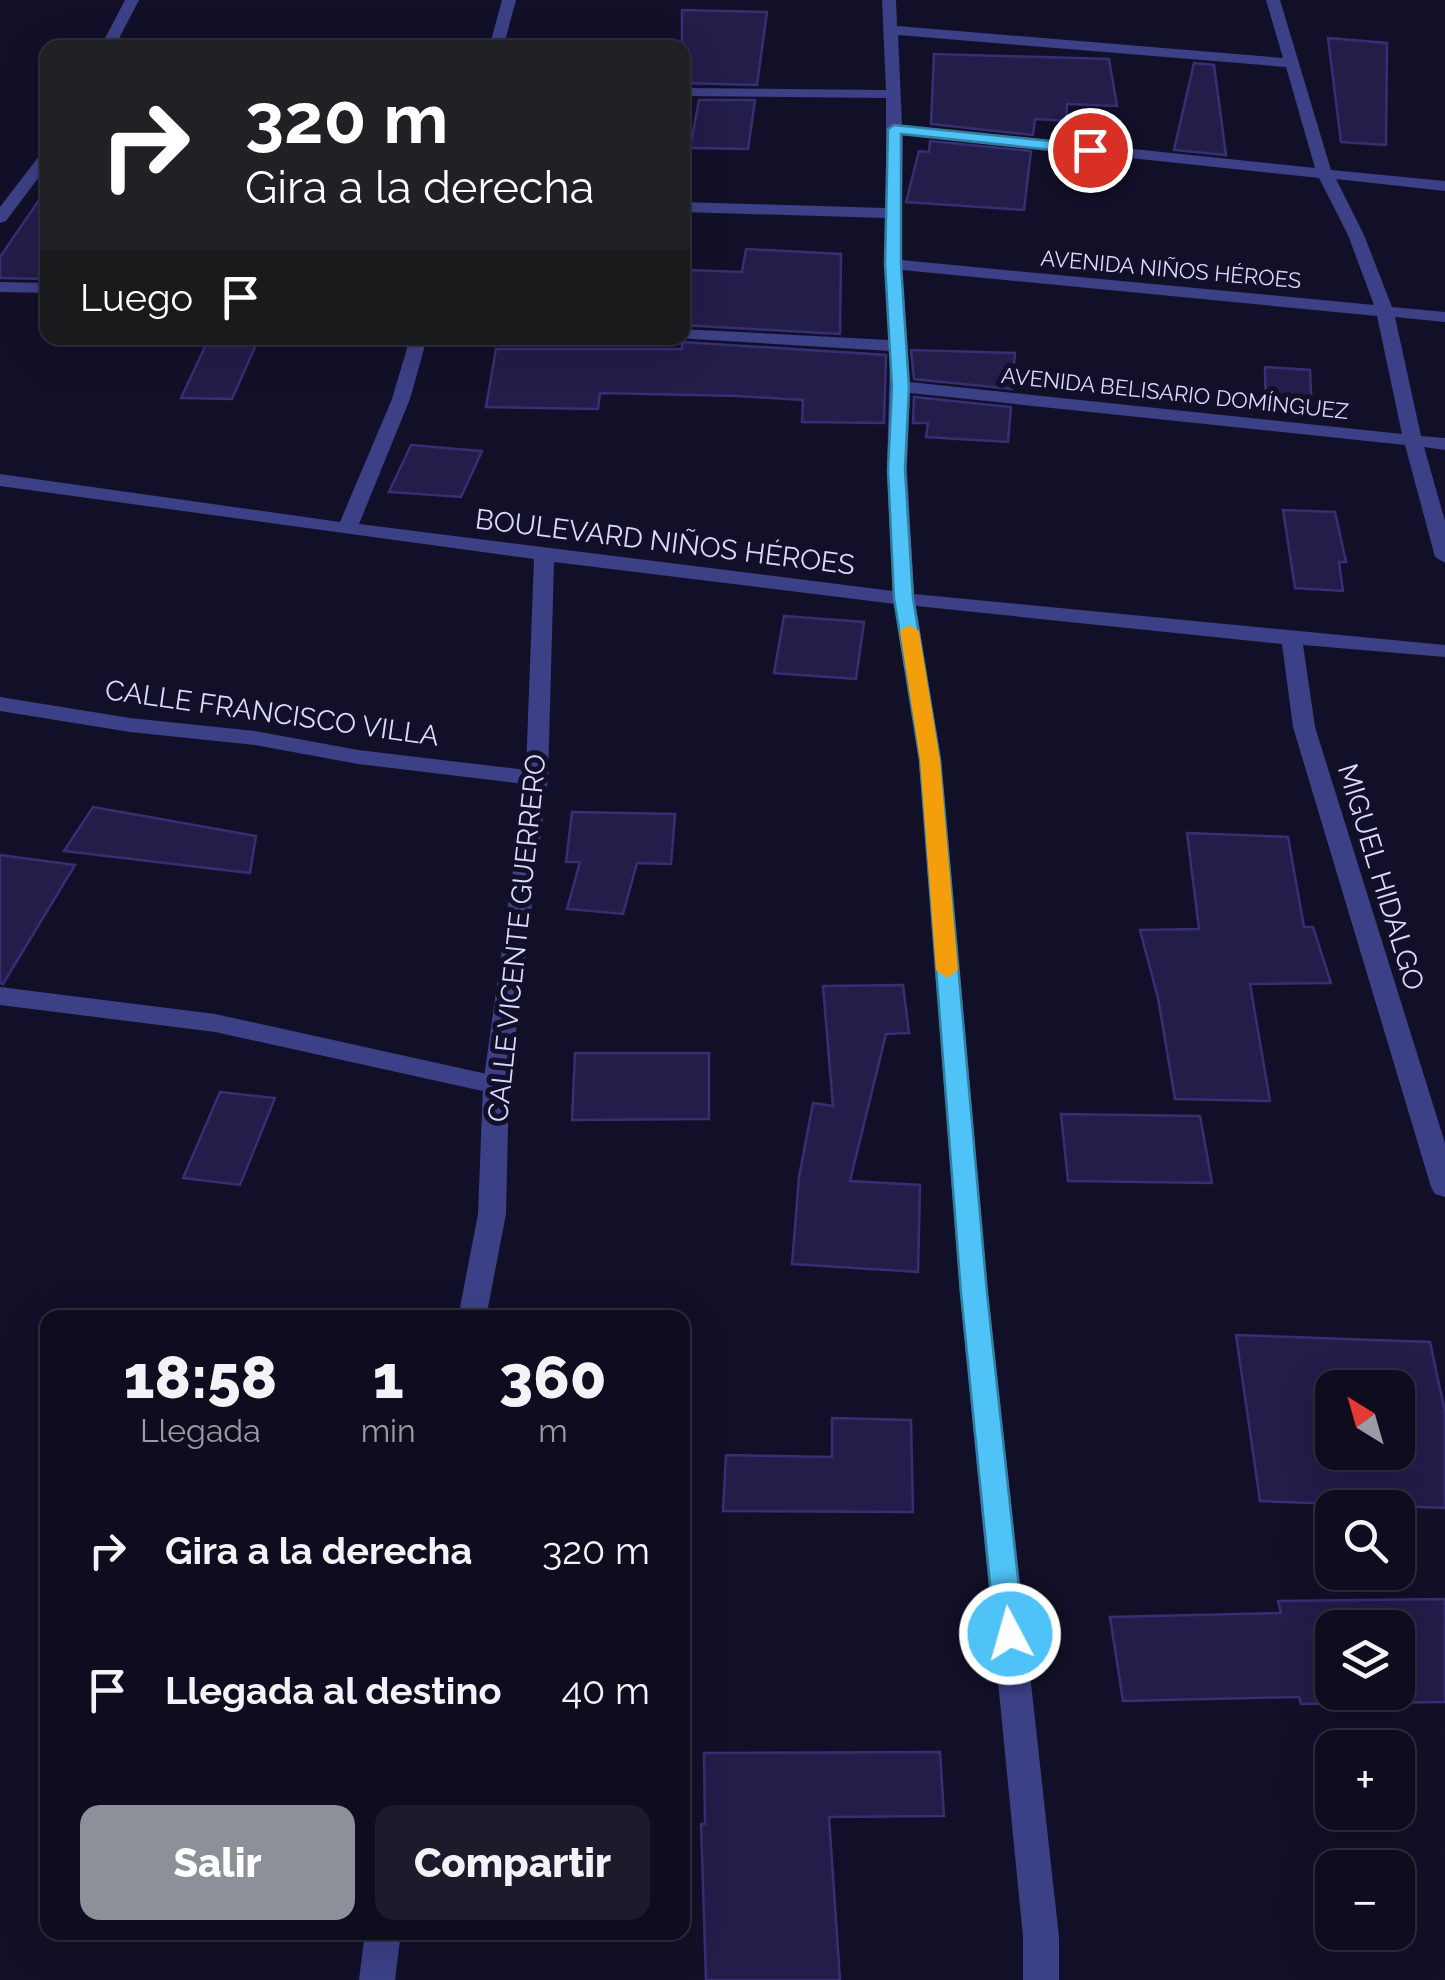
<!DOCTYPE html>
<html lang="es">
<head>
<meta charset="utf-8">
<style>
  :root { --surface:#0e0c1e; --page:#1c1a2b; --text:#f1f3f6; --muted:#9b9ba4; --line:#2e2c3c; --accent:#8c9099 }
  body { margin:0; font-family:Raleway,sans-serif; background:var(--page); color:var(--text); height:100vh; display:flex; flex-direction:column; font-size:38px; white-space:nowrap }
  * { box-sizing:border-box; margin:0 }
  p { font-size:32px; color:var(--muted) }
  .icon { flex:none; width:55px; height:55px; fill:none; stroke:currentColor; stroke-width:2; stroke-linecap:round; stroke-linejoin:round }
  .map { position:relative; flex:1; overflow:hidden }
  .panel { position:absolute; left:40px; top:1310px; width:650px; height:630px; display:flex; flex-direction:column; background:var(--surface); border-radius:20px; box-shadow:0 10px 40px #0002,0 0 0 2px var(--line) }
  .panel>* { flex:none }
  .hud { position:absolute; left:40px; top:40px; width:650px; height:305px; border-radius:20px; box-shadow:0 10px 40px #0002,0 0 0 2px var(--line); background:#202124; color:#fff; overflow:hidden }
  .needle { width:65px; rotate:323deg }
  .tools { position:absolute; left:1315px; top:1370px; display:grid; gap:20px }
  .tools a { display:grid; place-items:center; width:100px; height:100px; border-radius:20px; background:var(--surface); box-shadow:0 10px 40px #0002,0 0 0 2px var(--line); font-size:50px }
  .pin { position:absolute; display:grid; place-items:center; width:85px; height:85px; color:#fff; margin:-42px; border:5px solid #fff; border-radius:50%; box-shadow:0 2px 10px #0007 }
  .me { position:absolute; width:110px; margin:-55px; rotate:354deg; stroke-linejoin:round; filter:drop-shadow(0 0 8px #0008) }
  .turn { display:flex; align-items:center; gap:35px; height:210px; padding:0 40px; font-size:45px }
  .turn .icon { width:130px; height:130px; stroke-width:2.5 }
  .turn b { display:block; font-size:70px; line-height:85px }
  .then { display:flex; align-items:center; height:95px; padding:0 40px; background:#0003; gap:20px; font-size:38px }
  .eta { display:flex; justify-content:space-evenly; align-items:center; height:170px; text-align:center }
  .eta b { font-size:60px; font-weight:800; line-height:70px }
  .primary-button { display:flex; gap:20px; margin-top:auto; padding:20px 40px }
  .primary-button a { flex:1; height:115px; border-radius:20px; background:var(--accent); color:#fff; font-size:40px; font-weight:800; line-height:115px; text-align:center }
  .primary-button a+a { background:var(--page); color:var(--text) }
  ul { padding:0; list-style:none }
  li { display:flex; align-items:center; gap:30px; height:140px; padding:0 40px }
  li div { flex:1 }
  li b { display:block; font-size:38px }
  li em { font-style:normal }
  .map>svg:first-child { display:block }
  .building { fill:#221d49; stroke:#372f74; stroke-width:2.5; fill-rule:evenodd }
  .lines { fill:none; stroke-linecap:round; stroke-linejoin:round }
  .service { fill:#3c4086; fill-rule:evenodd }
  .minor { fill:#3c4086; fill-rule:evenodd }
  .route { fill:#4fc3f7; stroke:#337fa1; stroke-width:2.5 }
  .slow { fill:#f59e0b }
  .labels { text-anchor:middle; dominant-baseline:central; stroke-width:10; stroke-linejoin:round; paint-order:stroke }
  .far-street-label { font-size:22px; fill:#d9d8fe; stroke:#121028 }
  .street-label { font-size:28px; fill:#d9d8fe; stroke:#121028 }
</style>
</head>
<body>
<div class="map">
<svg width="1445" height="1980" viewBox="0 0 1445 1980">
  <rect width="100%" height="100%" fill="#121028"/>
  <path class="building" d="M682,10L767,12L757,85L682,83Z
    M1328,38L1387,43L1386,145L1341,142Z
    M934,54L1109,59L1117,106L1067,104L1066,121L1035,119L1033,135L931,124Z
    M1194,63L1214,65L1226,155L1174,150Z
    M699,100H755L748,149L690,148Z
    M930,141L1031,151L1024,210L906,202L919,151L929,152Z
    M48,187V279L0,278V257Z
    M746,249L841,254L840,334L682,325V299L690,270L742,272Z
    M209,338H259L232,399L181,398Z
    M682,342L886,355L884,423L802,422L803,400L737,396L600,393L598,409L486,407L496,349H682Z
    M911,350L1015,353L1012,389L914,379Z
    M1265,367L1310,370L1312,414L1266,411Z
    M914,397L1011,407L1008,442L926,437L928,423H913Z
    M411,445L482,451L461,497L389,492Z
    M1283,510L1335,512L1346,562H1339L1343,591L1295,588Z
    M784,616L864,622L856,679L774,673Z
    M93,807L256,836L250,873L64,851Z
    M572,812L675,814L671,864L637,863L623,914L567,909L580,862H566Z
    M1187,833L1288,837L1304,927H1313L1331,983L1250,984L1270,1101L1175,1099L1158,998L1140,930L1199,929Z
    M0,855L75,865L3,984L0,983Z
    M903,985L909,1033L886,1034L850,1181L920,1185L918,1272L792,1264L799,1177L813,1103L833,1106L823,986Z
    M575,1053H709V1119L572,1120Z
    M220,1092L275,1098L240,1185L183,1178Z
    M1061,1114L1200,1116L1212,1183L1068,1181Z
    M1236,1335L1430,1342L1445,1412V1508L1260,1501ZM1332,1388H1398V1452H1332Z
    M832,1418L911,1420L913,1512L723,1511L726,1455L832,1457Z
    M1445,1599V1702L1301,1704L1299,1697L1123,1701L1110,1617L1281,1613L1278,1601ZM1332,1628H1398V1692H1332Z
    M940,1752L944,1816L829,1817L840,1980H706L701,1824H705L704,1753Z"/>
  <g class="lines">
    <path class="service" d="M0,987L215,1014L496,1076L505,1078L509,1085L505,1092L496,1094L215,1032L0,1005Z"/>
    <path class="minor" d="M125,0H139L114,48H100Z
      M502,0H516L503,48H489Z
      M882,0H896L897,26L1283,58L1266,0H1280L1331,170L1445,181V191L1336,179L1364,235L1392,307L1445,312V322L1395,317L1421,436L1445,438V450L1424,447L1445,521V563L1435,557L1405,445L910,393L907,469L914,594L1445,645V657L1303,645L1315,727L1445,1143V1197L1435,1194L1431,1187L1293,727L1282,644L916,606L941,760L988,1293L1059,1937V1980H1023V1937L960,1293L919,760L895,604L554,562L548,778L509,1085L506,1214L486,1318H458L478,1214L483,1085L525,784L358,764L255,745L130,732L0,711V697L130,718L255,731L358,750L526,770L534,559L0,486V474L340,522L392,399L410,338H427L410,399L359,524L893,591L887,469L890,351L676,338H682V329L889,340L886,218L682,212V202L886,208V98L682,96V88L886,90ZM898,35L1286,67L1315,168L902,125ZM903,134L1319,178L1348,235L1374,305L901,260ZM902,270L1377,316L1402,434L910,382Z
      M48,149V165L6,221L0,223V207L43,151Z
      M0,282L48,283V293L0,292Z
      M365,1932H401L395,1980H359Z"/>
  </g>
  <path class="route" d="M894,125L1090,145L1097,150L1090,154L901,134V264L909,387L905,470L913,598L940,760L987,1293L1024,1634L1020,1643L1010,1647L999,1643L995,1634L961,1293L920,760L894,598L888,470L892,387L885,264L888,129Z"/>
  <path class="slow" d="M909,625L919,631L940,760L958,970L947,978L936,970L920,760L900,631Z"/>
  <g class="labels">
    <g class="far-street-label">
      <text transform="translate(1171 269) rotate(5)">AVENIDA NIÑOS HÉROES</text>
      <text transform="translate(1175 393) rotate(6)">AVENIDA BELISARIO DOMÍNGUEZ</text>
    </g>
    <g class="street-label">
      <text transform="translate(665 542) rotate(7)">BOULEVARD NIÑOS HÉROES</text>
      <text transform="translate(272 713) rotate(8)">CALLE FRANCISCO VILLA</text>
      <text transform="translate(1381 877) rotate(73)">MIGUEL HIDALGO</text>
      <text transform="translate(517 938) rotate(-84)">CALLE VICENTE GUERRERO</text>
    </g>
  </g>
</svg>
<div class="tools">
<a><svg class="needle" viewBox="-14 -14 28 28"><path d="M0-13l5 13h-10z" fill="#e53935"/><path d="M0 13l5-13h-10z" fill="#9b9ba4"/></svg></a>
<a><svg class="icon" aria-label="search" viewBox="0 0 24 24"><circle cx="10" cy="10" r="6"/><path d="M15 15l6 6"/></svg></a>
<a><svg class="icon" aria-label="layers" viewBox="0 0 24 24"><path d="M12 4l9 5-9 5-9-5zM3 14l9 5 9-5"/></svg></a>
<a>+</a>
<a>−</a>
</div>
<div class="pin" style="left:1090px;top:150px;background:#d93025"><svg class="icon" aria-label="arrive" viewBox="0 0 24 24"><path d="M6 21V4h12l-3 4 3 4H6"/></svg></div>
<svg class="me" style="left:1010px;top:1634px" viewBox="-20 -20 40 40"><circle r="17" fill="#4fc3f7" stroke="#fff" stroke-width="3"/><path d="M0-11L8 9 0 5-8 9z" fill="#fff"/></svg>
<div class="hud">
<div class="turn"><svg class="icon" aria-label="right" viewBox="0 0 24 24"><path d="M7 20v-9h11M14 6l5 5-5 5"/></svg><div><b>320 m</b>Gira a la derecha</div></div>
<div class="then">Luego<svg class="icon" aria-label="arrive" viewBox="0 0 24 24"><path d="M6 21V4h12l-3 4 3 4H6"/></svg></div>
</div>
<section class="panel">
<div class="eta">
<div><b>18:58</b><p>Llegada</p></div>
<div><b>1</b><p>min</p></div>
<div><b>360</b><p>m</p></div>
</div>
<ul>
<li><svg class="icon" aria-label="right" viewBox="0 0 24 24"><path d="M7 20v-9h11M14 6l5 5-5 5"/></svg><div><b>Gira a la derecha</b></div><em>320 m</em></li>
<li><svg class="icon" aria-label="arrive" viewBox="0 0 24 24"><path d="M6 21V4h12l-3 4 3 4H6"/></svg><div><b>Llegada al destino</b></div><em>40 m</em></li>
</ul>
<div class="primary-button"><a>Salir</a><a>Compartir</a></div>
</section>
</div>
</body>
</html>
